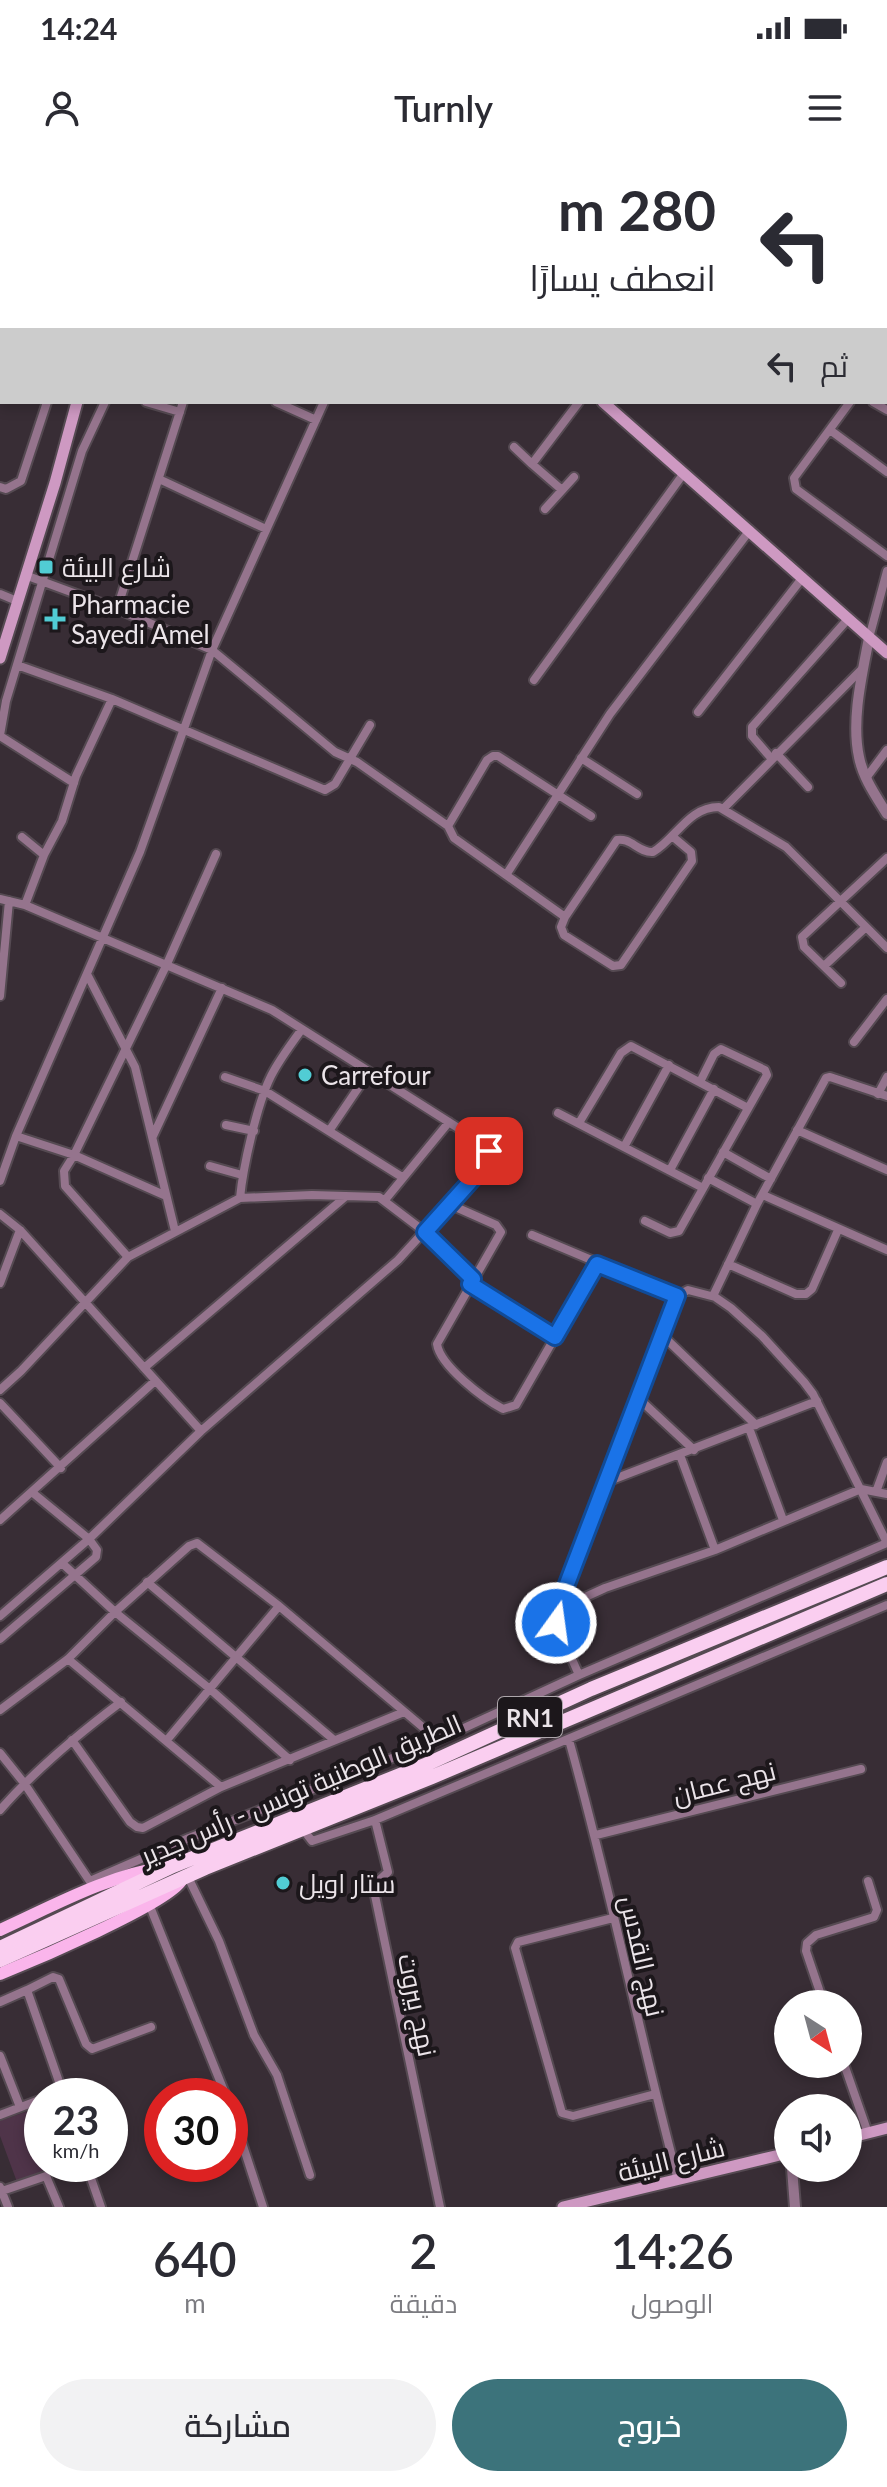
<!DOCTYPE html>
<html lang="ar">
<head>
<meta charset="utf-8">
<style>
  :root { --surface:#fff; --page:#f2f2f3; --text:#2b2b33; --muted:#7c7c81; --accent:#3c737b }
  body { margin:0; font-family:Lato,Cairo,sans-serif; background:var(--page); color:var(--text); direction:rtl; height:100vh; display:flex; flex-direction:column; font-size:30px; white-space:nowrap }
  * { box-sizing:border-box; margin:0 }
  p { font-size:26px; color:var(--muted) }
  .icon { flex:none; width:44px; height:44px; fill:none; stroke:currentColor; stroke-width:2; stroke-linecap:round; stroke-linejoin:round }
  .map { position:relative; height:2047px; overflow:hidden; direction:ltr }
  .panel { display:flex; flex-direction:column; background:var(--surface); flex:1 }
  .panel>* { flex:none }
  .guide { position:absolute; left:0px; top:0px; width:888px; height:244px; box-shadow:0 4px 12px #0003; direction:rtl; background:#fff; color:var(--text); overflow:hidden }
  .needle { width:52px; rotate:144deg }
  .tools { position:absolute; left:774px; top:1830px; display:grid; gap:16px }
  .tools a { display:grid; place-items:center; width:88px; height:88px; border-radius:50%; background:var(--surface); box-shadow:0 4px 12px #0003; font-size:40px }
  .speed { position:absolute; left:24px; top:1918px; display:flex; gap:16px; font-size:40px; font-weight:700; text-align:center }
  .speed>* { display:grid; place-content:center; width:104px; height:104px; border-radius:50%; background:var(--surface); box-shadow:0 4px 12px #0003; line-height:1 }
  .speed small { font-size:20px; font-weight:400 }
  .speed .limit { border:12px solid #d22; background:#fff; color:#111 }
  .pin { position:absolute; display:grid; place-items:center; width:68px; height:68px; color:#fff; margin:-34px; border-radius:16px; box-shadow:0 4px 12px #0006 }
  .me { position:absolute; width:88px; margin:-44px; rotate:14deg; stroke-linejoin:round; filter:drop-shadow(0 0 6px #0008) }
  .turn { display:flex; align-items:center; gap:28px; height:168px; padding:0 40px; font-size:36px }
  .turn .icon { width:104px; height:104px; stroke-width:2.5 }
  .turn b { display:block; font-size:56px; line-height:68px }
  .then { display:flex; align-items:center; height:76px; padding:0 40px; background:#0003; gap:16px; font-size:30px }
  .eta { display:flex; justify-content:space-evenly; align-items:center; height:136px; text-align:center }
  .eta b { font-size:48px; font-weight:600; line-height:56px }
  .primary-button { display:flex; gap:16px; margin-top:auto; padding:16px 40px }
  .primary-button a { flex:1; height:92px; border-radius:48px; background:var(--accent); color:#fff; font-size:32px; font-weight:600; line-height:92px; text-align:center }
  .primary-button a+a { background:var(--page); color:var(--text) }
  .status { display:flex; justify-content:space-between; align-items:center; height:56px; padding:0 40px; background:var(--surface); direction:ltr }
  .status svg { height:22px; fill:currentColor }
  header { display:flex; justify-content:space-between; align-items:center; height:104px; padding:0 40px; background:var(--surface); font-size:36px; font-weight:600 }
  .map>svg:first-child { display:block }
  .green { fill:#4f3449 }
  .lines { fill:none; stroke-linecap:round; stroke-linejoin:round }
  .minor-casing { stroke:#554a52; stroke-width:12 }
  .tertiary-casing { stroke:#554a52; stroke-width:14 }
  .secondary-casing { stroke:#554a52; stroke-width:15 }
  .primary-casing { stroke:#554a52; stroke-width:16 }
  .trunk-casing { stroke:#554a52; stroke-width:18 }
  .minor { stroke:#95748d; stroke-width:8 }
  .tertiary { stroke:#95748d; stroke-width:10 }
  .secondary { stroke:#ce99c2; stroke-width:11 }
  .primary { stroke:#fab5eb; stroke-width:12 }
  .trunk { stroke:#facef0; stroke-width:14 }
  .route-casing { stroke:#114b97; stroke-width:20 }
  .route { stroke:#1a73e8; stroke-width:14 }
  .poi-dot { fill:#51ccd4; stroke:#1c171b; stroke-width:3 }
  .labels { text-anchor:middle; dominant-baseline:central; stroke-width:8; stroke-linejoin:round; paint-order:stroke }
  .shield { fill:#1c171b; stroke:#ada6ab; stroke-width:2 }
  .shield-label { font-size:24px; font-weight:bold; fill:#ebe4e9 }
  .poi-label { font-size:26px; fill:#ebe4e9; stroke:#1c171b; text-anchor:start }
  .street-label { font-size:26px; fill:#ebe4e9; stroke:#1c171b }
</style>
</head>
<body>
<div class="status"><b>14:24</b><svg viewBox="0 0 49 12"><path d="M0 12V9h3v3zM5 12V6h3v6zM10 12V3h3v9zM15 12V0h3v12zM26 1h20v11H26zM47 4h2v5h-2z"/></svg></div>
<header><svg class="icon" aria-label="menu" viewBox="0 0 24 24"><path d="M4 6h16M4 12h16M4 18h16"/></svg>Turnly<svg class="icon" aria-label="person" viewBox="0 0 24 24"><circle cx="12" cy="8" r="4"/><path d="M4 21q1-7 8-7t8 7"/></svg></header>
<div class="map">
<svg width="887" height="2047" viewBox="0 0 887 2047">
  <rect width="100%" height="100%" fill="#382d35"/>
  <path class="green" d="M42,1946V2004H67L17,2022L0,1976V1961Z"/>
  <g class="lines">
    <g class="minor-casing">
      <path id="minor" d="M124,0L126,2
        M695,0L698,2
        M850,0L852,2
        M484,2L485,0
        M682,2L683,0
        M800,2L801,0
        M876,2L878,0
        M886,68L887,71
        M886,90L887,91
        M0,107L2,108
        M886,140H887
        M0,163L2,164
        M886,192L887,193
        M146,242L180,252
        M276,242L316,260
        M850,242L794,318L796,329L887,396
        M873,242L887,250
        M830,270L887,312
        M514,287L532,304
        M159,319L266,369
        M0,327L6,329L21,321L47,242
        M562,330L532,304L579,242
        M545,349L574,317
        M25,415L117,449L212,490L335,592L357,602L448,666L454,678L565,757
        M0,434L17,441
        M117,449L183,242
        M869,478L887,411
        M17,505L112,539L325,630L335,624L370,565
        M534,520L684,313
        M698,552L803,417
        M0,575L6,541L82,291L105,242
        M0,576L74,623
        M776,593L808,627
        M581,598L637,634
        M771,598L752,576V567L848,459
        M866,618L887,590
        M724,648L863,508
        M448,666L487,600L493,596H498L591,656
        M672,676L691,692L692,701L621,805L613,806L564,775L561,767L565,757L617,680C630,677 639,693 653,692C676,679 688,647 719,647L786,687L887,788
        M22,677L44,695L25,745
        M44,695L62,661L76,616L112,539
        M506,715L610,554L750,370
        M0,739L25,745L272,850L466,973L486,989L490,996L487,1003L398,1100L201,1271L89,1379L33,1333
        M824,806L866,767
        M87,814L135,907L175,1071
        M841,823L804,787L802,777L887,698
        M0,836L9,741
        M854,882L887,839
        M225,917L265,931L402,1017
        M878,934L887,917
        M558,953L703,1028
        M579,963L621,893L631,886L748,948
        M226,965L254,971
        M797,970L887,1010
        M329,971L369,912
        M16,976L74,995L164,1035
        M153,976L222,828
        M624,987L669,905
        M723,992L771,1019
        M210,1006L242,1015
        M670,1010L714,929
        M708,1018L757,1044
        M0,1021L16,976L140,692L212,490L324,242
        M763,1035L887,1090
        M240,1038C243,1007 257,944 271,916C279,900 291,884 302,869
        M385,1040L449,962
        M451,1045L496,1065L501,1072L437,1184C440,1206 484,1239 503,1249L516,1245L597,1104
        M0,1054L20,1070L201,1271
        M645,1061L670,1073L679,1071L767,915L765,910L721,889L714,894L700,922
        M128,1097L65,1026L64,1011L74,995L166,806L216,694
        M728,1104L796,1134H806L812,1129L838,1070
        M0,1123L20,1070
        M470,1124L555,1177
        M713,1136L757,1044L826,918L830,917L887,936
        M661,1174L756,1265
        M144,1208L345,1037
        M0,1230L21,1211L128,1097L240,1038L312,1035L379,1037L425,1072L473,1119
        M637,1237L694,1290
        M0,1243L61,1308
        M749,1268L783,1360
        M680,1295L715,1390
        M604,1323L817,1241
        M876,1332L887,1302
        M0,1360L155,1221
        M63,1404L115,1452L210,1529L290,1600
        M147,1422L334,1580
        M557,1450L605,1428L715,1390L861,1329L887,1334
        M0,1456L89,1379L97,1390L96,1397L0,1479
        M68,1499L221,1627
        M579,1515L556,1463L557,1450L677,1136
        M0,1550L68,1499L115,1452L189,1386L197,1383L279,1446L438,1580
        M72,1580L130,1662L137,1667L143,1668L221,1627L404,1552
        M167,1580L279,1446
        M569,1580C610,1726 639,1874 678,2020
        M0,1593L24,1623L91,1723
        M0,1650C36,1609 77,1575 121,1542
        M375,1660L388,1712L373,1726L440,2047
        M302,1668L312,1681L375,1660L887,1445
        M596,1675L861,1609
        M188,1717L219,1781L254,1875L277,1915L310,2015
        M90,1721L189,1678L438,1580L579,1515L887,1383L813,1234L804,1222L762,1176L731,1148L715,1137L688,1130L677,1136L532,1075
        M149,1744L226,1936
        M613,1758L518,1782L515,1788L562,1953L573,1956L655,1934
        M27,1830L53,1817L59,1819L86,1884L92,1889L151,1867
        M0,1842L27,1830L64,1936
        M824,1844L806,1791L807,1783L816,1775L874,1757L877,1750L868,1721
        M0,1896L20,1947
        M844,1904L868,1973
        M230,1946L263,2047
        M0,1955L42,1939
        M86,2004L101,2047
        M0,2027L8,2047
        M2,2031L46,2016L59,2047"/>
    </g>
    <g class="tertiary-casing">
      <path id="tertiary" d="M869,478C862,515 851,560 859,597C863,618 876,636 887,654
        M792,2008L795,2047"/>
    </g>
    <g class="secondary-casing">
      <path id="secondary" d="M198,0L203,2
        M141,2L142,0
        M603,242L887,493
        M0,498L55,323L77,242
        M848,1978L887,1968
        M563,2047L788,1993"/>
    </g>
    <g class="primary-casing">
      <path id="primary" d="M0,1770C53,1746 108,1715 166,1707
        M0,1814C32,1801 167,1744 181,1721"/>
    </g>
    <g class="trunk-casing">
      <path id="trunk" d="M0,1788L173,1706L425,1605L591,1529L887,1407
        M0,1800L205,1708L432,1617L887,1424"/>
    </g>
    <use href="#minor" class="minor"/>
    <use href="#tertiary" class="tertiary"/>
    <use href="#secondary" class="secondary"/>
    <use href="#primary" class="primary"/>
    <use href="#trunk" class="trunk"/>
  </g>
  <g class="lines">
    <g class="route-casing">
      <path id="route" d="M489,991L490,996L487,1003L425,1072L473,1119L470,1124L555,1177L597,1104L677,1136L557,1450L556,1463"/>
    </g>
    <use href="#route" class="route"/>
  </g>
  <g class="poi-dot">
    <rect x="38" y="399" width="16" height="16" rx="4"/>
    <path d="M51 447h8v8h8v8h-8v8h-8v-8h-8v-8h8z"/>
    <circle cx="305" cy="915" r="8"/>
    <circle cx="283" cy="1723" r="8"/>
  </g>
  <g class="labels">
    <rect class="shield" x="498" y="1537" width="64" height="40" rx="6"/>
    <g class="shield-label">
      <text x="530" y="1557">RN1</text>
    </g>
    <g class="poi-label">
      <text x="62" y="407">شارع البيئة</text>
      <text x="71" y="444">Pharmacie<tspan x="71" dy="30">Sayedi Amel</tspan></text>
      <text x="321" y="915">Carrefour</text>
      <text x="299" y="1723">ستار اويل</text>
    </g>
    <g class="street-label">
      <text transform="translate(724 1622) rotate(-14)">نهج عمان</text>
      <text transform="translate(301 1629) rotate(-23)">الطريق الوطنية تونس - رأس جدير</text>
      <text transform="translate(643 1796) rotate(77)">نهج القدس</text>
      <text transform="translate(418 1845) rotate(78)">نهج بيروت</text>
      <text transform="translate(671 1999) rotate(-14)">شارع البيئة</text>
    </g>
  </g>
</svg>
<div class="tools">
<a><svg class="needle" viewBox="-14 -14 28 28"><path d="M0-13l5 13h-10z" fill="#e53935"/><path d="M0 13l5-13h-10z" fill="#7c7c81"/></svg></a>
<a><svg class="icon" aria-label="sound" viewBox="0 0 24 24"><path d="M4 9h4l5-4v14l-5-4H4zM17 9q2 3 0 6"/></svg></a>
</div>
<div class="speed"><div>23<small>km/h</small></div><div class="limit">30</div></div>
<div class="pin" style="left:489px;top:991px;background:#d93025"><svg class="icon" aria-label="arrive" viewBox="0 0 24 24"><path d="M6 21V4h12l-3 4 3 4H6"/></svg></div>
<svg class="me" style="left:556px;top:1463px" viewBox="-20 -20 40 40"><circle r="17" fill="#1a73e8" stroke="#fff" stroke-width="3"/><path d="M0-11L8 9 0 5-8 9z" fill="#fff"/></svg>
<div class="guide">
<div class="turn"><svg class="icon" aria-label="left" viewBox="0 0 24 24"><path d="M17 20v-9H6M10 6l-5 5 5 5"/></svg><div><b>280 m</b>انعطف يسارًا</div></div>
<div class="then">ثم<svg class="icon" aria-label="left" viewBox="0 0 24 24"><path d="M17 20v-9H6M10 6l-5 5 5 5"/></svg></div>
</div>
</div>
<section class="panel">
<div class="eta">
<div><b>14:26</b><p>الوصول</p></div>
<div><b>2</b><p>دقيقة</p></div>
<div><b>640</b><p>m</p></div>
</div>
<div class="primary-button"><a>خروج</a><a>مشاركة</a></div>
</section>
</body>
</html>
